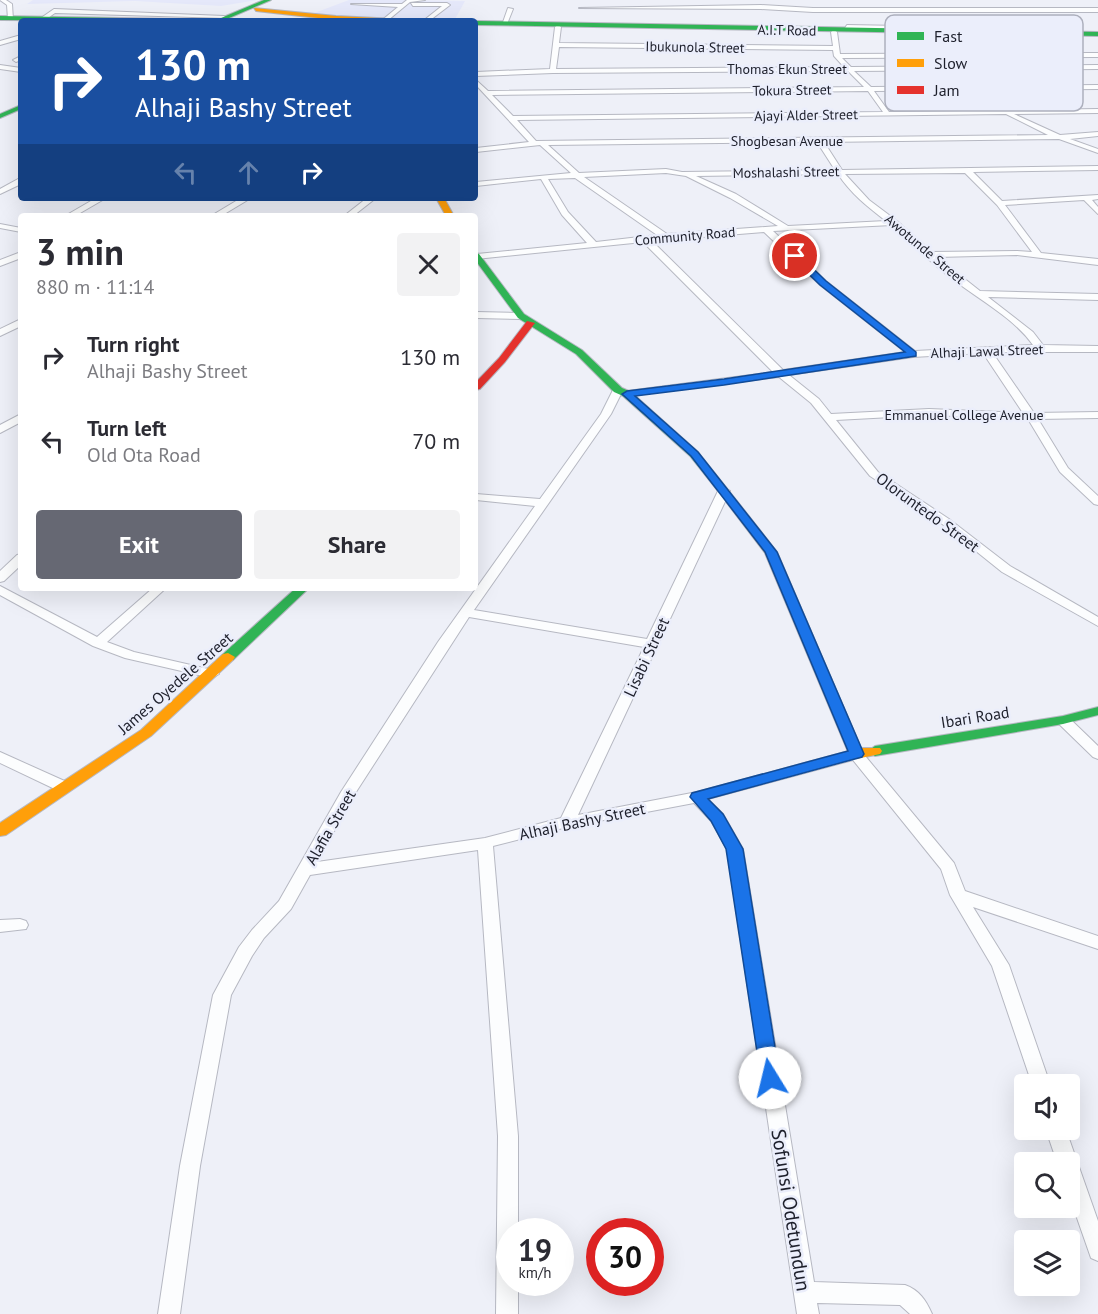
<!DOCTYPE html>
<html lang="en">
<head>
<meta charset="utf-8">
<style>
  :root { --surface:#fff; --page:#f2f2f3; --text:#2b2b33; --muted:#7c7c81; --accent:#666873 }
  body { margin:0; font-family:"PT Sans",sans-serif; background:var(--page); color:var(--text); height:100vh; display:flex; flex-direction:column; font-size:22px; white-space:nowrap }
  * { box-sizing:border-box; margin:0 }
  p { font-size:20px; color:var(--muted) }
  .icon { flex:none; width:33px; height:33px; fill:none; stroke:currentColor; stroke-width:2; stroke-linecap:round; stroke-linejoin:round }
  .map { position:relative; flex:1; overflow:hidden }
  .side { position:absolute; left:18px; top:213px; width:460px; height:378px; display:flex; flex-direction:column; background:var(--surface); border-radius:6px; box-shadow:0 6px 24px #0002 }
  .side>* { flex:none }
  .guide { position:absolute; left:18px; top:18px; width:460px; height:183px; border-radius:6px; box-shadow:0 6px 24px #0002; background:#1a4fa0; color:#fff; overflow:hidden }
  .buttons { position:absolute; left:1014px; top:1074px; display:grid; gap:12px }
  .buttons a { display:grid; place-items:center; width:66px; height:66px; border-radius:6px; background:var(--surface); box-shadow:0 6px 24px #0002; font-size:30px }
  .speed { position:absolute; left:496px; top:1218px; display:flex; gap:12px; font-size:30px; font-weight:700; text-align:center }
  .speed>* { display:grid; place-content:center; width:78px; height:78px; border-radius:50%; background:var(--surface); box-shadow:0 6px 24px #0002; line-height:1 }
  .speed small { font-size:15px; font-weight:400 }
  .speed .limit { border:9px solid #d22; background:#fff; color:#111 }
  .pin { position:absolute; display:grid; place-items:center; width:51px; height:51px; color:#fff; margin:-26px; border:3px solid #fff; border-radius:50%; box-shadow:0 2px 6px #0007 }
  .me { position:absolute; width:66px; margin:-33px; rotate:351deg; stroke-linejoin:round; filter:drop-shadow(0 0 4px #0008) }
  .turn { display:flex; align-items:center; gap:21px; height:126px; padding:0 18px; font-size:27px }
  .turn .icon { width:78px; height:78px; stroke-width:2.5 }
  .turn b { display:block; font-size:42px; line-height:51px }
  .lanes { display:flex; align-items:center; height:57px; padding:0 18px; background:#0003; justify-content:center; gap:30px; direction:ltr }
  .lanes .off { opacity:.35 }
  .round { display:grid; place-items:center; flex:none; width:63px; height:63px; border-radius:6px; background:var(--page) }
  .summary { display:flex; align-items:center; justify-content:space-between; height:102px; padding:0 18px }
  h1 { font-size:36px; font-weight:700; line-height:45px }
  .action { display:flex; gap:12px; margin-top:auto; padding:12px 18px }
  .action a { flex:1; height:69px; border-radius:6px; background:var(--accent); color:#fff; font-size:24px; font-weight:700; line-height:69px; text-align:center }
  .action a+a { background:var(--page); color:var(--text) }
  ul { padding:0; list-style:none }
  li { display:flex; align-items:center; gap:18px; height:84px; padding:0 18px }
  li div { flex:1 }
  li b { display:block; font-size:22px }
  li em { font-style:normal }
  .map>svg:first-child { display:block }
  .built { fill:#e5e8fa }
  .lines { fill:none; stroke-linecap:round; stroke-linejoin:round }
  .street-casing { stroke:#b6b8c2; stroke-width:2 }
  .fast-casing { stroke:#b6b8c2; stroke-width:2 }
  .slow-casing { stroke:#b6b8c2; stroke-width:2 }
  .jam-casing { stroke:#b6b8c2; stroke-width:2 }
  .street { fill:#fcfdfe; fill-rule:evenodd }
  .fast { fill:#30b455; fill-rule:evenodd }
  .slow { fill:#ff9f0a; fill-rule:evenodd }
  .jam { fill:#e5322d; fill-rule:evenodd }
  .route { fill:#1a73e8; stroke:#114b97; stroke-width:1.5 }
  .labels { text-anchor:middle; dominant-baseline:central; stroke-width:5; stroke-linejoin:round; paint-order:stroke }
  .far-street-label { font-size:14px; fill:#1d1f2b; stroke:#ebeefb }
  .street-label { font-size:16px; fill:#1d1f2b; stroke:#ebeefb }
  .near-street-label { font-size:20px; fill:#1d1f2b; stroke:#ebeefb }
  .key { fill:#ebeefb; stroke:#adb0bd; stroke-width:1.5 }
  .key-label { font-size:16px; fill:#1d1f2b }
</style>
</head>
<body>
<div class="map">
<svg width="1098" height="1314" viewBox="0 0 1098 1314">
  <rect width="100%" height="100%" fill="#eef0f8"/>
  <path class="built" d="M33,0H257L221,6L135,1L27,4Z
    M349,0H394L465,1L454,21L309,15Z"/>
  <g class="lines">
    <g class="street-casing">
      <path id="street" d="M0,0H6L12,4L13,20L8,19L7,5Z
        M407,0H425L410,2L387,21H381L398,7L351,4H402Z
        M411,3H447L450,5L429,21H423L442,6H413Z
        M761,5L813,8H1098V12H813L761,9L579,8Z
        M508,8L513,9L507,24L502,25Z
        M54,9L224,16L227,18L55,13L45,20H41V18Z
        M558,25L561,27L559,43L833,46L831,32L834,30L837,32L840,54L1098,53V57L842,58L851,67L1098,65V69L854,71L871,87L1098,85V89L874,91L889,112L1098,109V113L1014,114L1060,135L1098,132V136L1070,139L1098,149V153L1059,139L824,142L842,170L1098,166V170L973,172L1002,201L1098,195V199L1092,200L1098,207V214L1084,200L1005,205L1041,253L1098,259V265L1017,255L937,257L980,291L1098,294V300L988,297L1033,332L1043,345L1098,346V352H992L1034,413L1098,412V418L1038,419L1068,468L1098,496V505L1094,504L1060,472L1028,419L929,415L836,420L878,472L949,519L1010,566L1098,617V626L1002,572L941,523L870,476L811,403L779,377L623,396V392L627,391L773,372L643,242L476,259L477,254L587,243L562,215L541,179L476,186V182L571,173L540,145L476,152V148L529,142L476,85V80L488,91L864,87L848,71L553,73L476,76V72L550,69L555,27ZM559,47L833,50L834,56L844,67L556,69ZM868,91L883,112L513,116L492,95ZM1006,114L1048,135L536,141L517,120ZM817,142L835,170L682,172L666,169L579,173L548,145ZM666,173L686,176L730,198L778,226L667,234L584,177ZM965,173L997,205L1032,252L1017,251L932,252L897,221L869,200L845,174ZM838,174C851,194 868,207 886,221L788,226L736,194L696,176ZM575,178L657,235L596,242L568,212L548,179ZM892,225C911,243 930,262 951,278C978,299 1013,317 1033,345L915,351L826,281L773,231ZM764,232L820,285L905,352L783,370L652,241ZM983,353L1023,413L929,409L831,414L819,399L789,375L913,357Z
        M847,25L1011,28L1031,33L1028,35L1011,32L845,28Z
        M21,35V39L0,45V41Z
        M21,56V60L16,62L13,60Z
        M0,65L21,68V72L0,69Z
        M18,179H21V184L0,194V189Z
        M96,198H106L75,216H65Z
        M241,198H251L221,216H211Z
        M367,198H376L353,216H344Z
        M0,224L21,228V232L0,228Z
        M21,252V258L0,266V260Z
        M476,312L521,313L526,316L521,319L476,318Z
        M21,319V326L0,336V329Z
        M618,387L623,390L611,414L474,610L647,639L718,491L724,488L730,491L578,815L697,792L856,749L861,751L954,863L965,891L1098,936V949L973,907L1009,965L1050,1084H1032L992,966L950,895L941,869L853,760L708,799L723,814L743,849L814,1282L905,1285C919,1290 926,1300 932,1314H910L900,1305L817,1303L819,1314H797L727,849L711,821L694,803L567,827L493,846L518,1136V1232H510V1282H518V1314H496L498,1136L478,850L310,875L291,909L264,938L252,956L231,995L200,1166L180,1314H158L180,1166L213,995L239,947L252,930L279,901L341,792L438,642L535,506L476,500V494L540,499L601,414L614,388ZM469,617L644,647L561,818L485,838L317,862L356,792Z
        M21,414V422L0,433V425Z
        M21,554V565L4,581L0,582V571L17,555Z
        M0,586L97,637L153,588H166L107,642L134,652L217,671L219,674L212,678L125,658L93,646L0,595Z
        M1063,716L1068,717L1098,746V759L1093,757L1058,723L1056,720Z
        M0,752L69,783L72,787L69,791H59L0,763Z
        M20,919L26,921L28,925L26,929L0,932V920Z
        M1046,1130H1066L1098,1221V1261L1091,1258L1070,1198V1162H1057Z"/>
    </g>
    <g class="fast-casing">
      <path id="fast" d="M264,0H271L222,21H214Z
        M0,16L181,19L184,21L0,20Z
        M476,21L1098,32V36L476,25Z
        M21,105V109L0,118V114Z
        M476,253L479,254L524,314L582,350L622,388L631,392L698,452L737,501V505H729L690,456L623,396L614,392L576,354L518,318L476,261Z
        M296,588H309L233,660H223L221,657L223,654Z
        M1098,707V715L1063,724L875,756L868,751L875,746L1063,716Z"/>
    </g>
    <g class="slow-casing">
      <path id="slow" d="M254,8L336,16L397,19L400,21L336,20L256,11Z
        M436,198H444L454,216H446Z
        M733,500L737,501L777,552L861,748H880L882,751L880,754L856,759L849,754L765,553L727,503Z
        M228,653L235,657L233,660L151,736L6,835L0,836V823L141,730L223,654Z"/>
    </g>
    <g class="jam-casing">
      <path id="jam" d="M527,321L535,323L505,362L480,389L476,390V382L499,358Z"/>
    </g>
    <use href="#street" class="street"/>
    <use href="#fast" class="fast"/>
    <use href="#slow" class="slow"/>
    <use href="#jam" class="jam"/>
  </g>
  <path class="route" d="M792,254H798L826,281L916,352V356L724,385L635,396L698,452L777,552L864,754L862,757L708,799L723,814L743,849L780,1078L777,1084L770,1086L763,1084L761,1078L726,849L711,821L690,797L692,793L848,751L765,552L691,456L622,394L627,391L724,379L905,352L820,285L792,258Z"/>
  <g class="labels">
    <g class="far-street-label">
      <text transform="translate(787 30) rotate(1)">A.I.T Road</text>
      <text transform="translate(695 47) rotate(1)">Ibukunola Street</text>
      <text x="787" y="69">Thomas Ekun Street</text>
      <text transform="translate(792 90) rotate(-1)">Tokura Street</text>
      <text transform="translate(806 115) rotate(-1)">Ajayi Alder Street</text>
      <text x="787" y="141">Shogbesan Avenue</text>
      <text transform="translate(786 172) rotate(-1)">Moshalashi Street</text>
      <text transform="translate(685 236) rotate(-5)">Community Road</text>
      <text transform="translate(925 249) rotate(40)">Awotunde Street</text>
      <text transform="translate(987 351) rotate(-2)">Alhaji Lawal Street</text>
      <text x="964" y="415">Emmanuel College Avenue</text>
    </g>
    <g class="street-label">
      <text transform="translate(928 512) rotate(36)">Oloruntedo Street</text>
      <text transform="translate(646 657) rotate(-65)">Lisabi Street</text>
      <text transform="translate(175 683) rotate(-41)">James Oyedele Street</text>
      <text transform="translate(975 717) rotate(-9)">Ibari Road</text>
      <text transform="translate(582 821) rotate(-12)">Alhaji Bashy Street</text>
      <text transform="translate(330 827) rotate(-60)">Alafia Street</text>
    </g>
    <g class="near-street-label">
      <text transform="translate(791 1210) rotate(81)">Sofunsi Odetundun</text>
    </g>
  </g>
  <rect x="885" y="15" width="198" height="96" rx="9" class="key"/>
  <rect x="897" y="32" width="27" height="8" fill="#30b455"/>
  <rect x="897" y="59" width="27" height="8" fill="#ff9f0a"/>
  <rect x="897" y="86" width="27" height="8" fill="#e5322d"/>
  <g class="key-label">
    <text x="934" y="42">Fast</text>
    <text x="934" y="69">Slow</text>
    <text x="934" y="96">Jam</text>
  </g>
</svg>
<div class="buttons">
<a><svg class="icon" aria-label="sound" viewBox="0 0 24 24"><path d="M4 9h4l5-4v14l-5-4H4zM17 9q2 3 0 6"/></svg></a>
<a><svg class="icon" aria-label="search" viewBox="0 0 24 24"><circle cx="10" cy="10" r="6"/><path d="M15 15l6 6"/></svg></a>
<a><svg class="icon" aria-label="layers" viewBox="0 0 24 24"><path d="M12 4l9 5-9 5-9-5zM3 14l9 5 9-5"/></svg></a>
</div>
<div class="speed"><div>19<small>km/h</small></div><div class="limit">30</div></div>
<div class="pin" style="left:795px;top:256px;background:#d93025"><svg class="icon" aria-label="arrive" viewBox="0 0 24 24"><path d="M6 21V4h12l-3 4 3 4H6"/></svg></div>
<svg class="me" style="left:770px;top:1078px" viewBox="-20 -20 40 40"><circle r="19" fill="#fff"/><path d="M0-13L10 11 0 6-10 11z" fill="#1a73e8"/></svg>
<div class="guide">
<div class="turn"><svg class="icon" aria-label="right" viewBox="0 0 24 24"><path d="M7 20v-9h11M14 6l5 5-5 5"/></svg><div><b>130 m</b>Alhaji Bashy Street</div></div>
<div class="lanes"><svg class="icon off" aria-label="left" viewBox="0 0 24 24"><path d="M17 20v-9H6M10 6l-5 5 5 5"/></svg><svg class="icon off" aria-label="ahead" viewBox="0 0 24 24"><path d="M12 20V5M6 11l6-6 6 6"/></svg><svg class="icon" aria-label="right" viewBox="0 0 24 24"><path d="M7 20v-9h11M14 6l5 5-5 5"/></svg></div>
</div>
<section class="side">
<div class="summary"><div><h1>3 min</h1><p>880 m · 11:14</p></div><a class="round"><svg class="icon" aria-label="close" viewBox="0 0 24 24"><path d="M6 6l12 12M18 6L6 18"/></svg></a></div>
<ul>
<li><svg class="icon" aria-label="right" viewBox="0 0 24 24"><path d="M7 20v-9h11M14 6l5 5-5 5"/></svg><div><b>Turn right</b><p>Alhaji Bashy Street</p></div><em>130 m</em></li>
<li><svg class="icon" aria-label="left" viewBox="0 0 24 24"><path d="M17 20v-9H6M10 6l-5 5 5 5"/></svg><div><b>Turn left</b><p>Old Ota Road</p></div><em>70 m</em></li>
</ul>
<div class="action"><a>Exit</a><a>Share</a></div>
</section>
</div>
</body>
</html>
